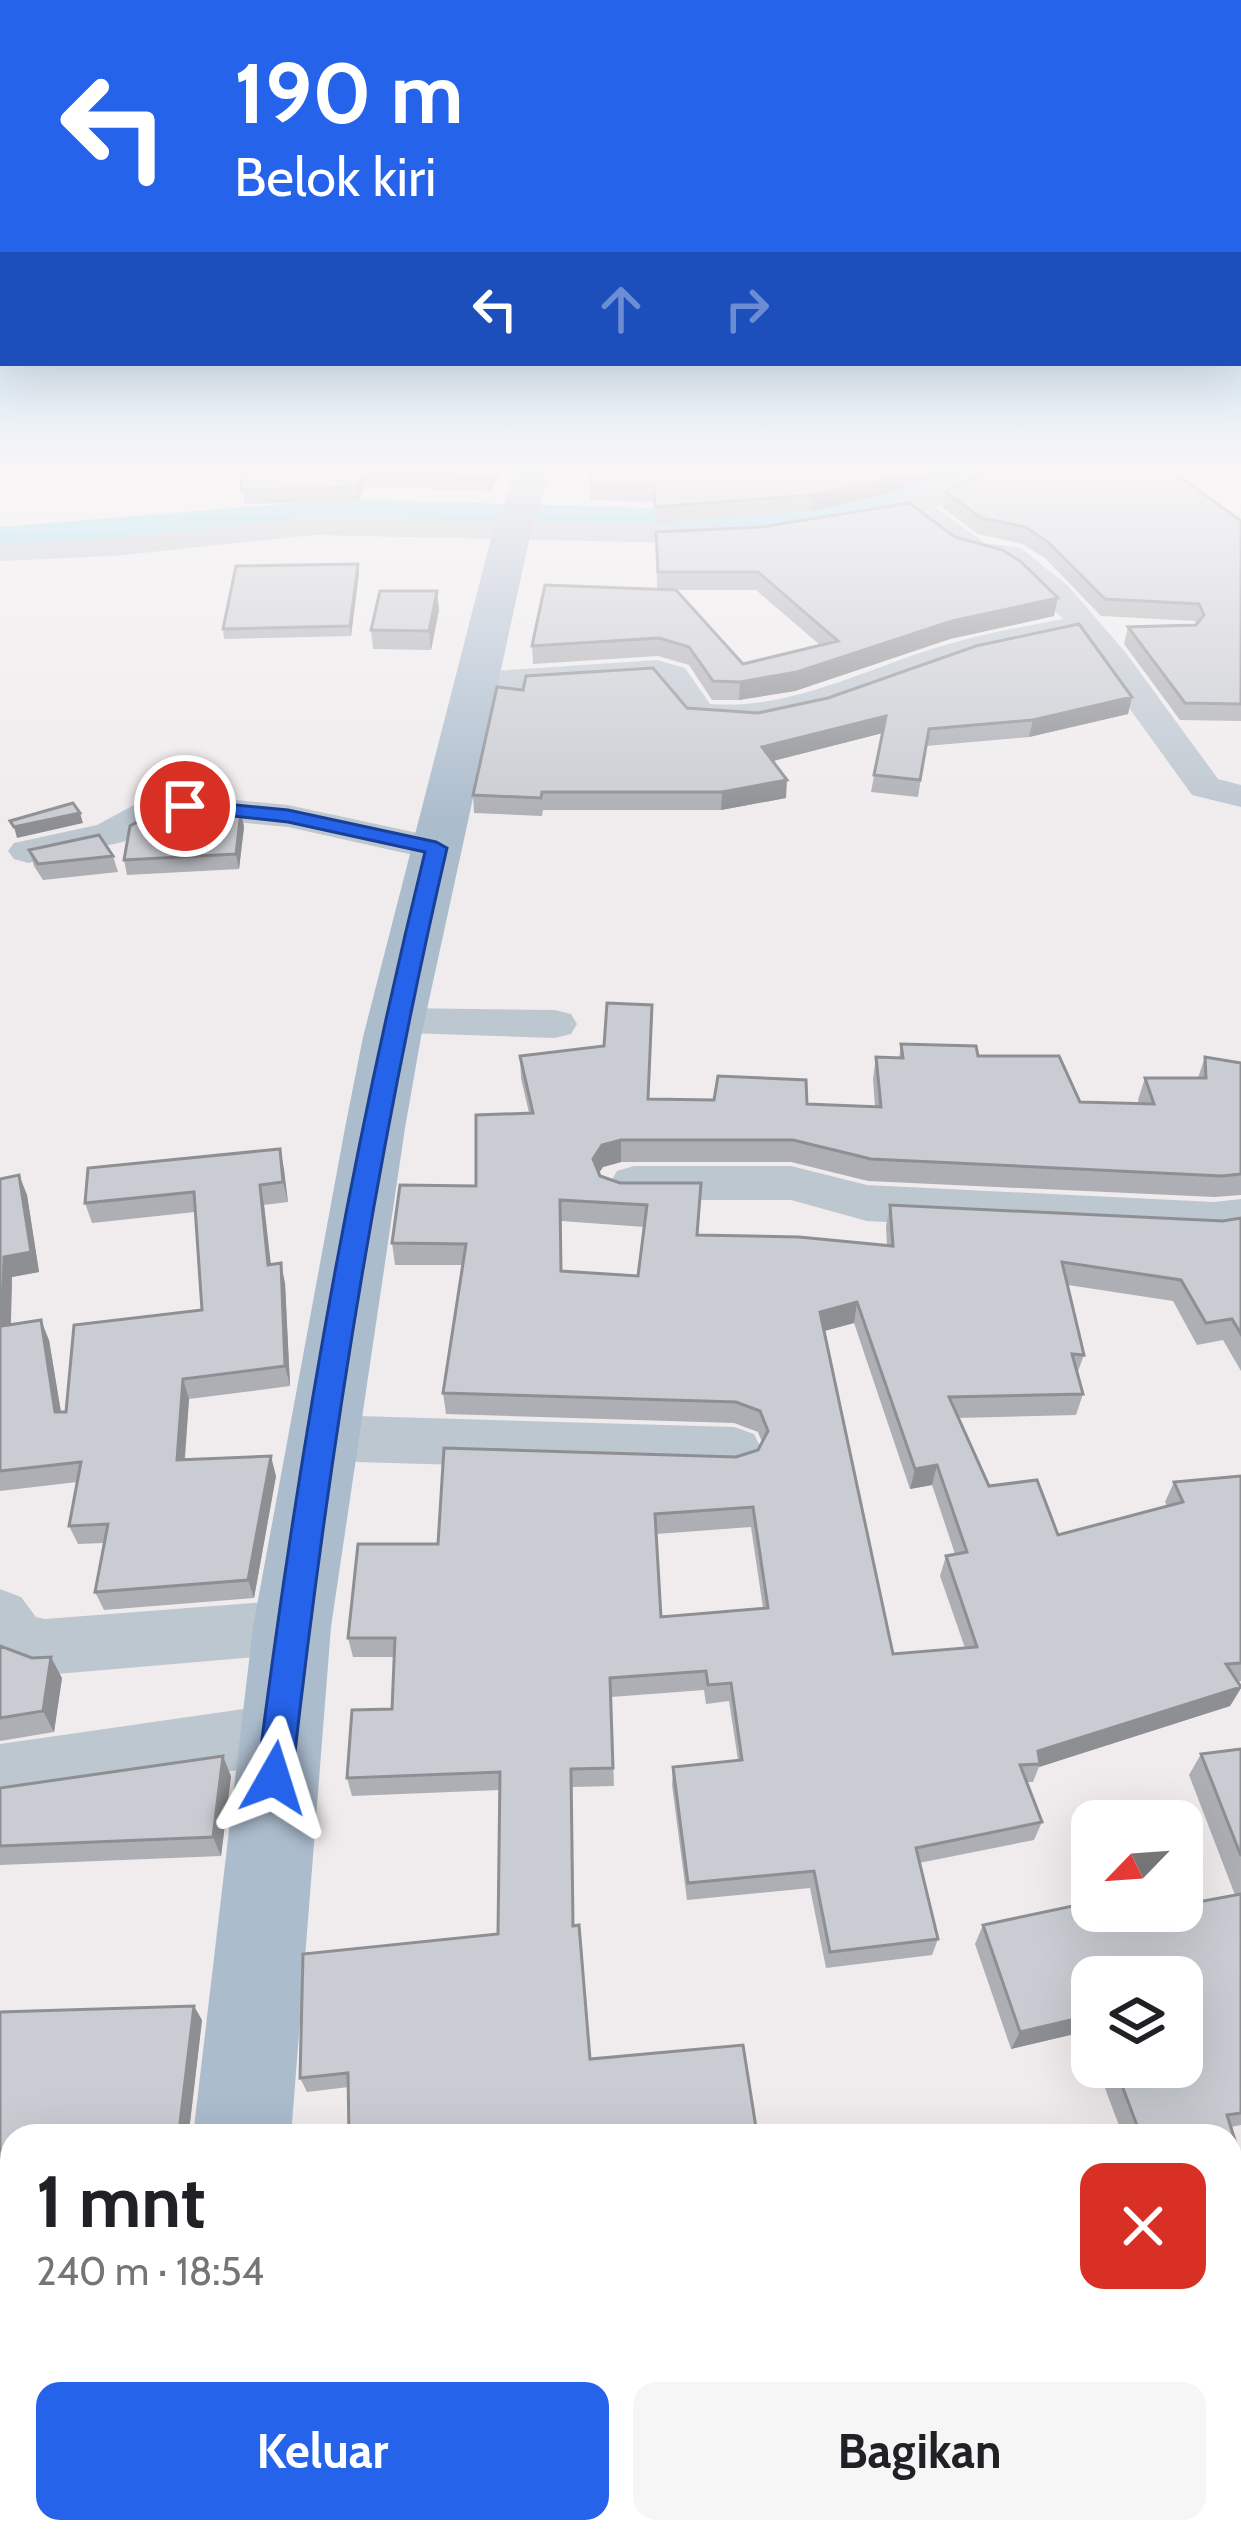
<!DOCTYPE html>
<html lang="id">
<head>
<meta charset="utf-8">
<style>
  :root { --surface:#fff; --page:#f6f6f6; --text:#202124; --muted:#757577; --accent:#2563eb }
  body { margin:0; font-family:Cabin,sans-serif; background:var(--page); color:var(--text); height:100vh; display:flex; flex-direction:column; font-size:45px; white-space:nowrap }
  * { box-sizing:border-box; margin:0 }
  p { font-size:39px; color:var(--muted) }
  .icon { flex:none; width:66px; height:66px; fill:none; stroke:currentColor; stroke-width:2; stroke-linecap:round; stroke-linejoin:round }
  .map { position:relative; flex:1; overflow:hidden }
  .panel { position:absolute; left:0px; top:2124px; width:1242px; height:420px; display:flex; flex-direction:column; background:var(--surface); border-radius:36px 36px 0 0; box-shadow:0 12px 48px #0002 }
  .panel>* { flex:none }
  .banner { position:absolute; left:0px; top:0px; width:1242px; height:366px; box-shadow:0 12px 48px #0002; background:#2563eb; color:#fff; overflow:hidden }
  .needle { width:78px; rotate:245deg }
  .fabs { position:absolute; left:1071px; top:1800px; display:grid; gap:24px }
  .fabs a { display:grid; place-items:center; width:132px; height:132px; border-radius:24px; background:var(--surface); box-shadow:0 12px 48px #0002; font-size:60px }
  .pin { position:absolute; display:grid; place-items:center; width:102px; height:102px; color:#fff; margin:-51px; border:6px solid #fff; border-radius:50%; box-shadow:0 3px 12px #0007 }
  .me { position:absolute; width:132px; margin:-66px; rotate:6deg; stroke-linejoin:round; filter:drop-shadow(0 0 9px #0008) }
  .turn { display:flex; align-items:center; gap:42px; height:252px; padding:0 36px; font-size:54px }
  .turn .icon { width:156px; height:156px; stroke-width:2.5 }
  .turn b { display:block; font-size:84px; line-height:102px }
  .lanes { display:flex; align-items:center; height:114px; padding:0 36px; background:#0003; justify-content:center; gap:60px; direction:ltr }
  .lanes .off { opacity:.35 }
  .round { display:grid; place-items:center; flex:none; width:126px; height:126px; border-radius:24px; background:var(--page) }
  .head { display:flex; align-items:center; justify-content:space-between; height:204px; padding:0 36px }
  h1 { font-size:72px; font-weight:800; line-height:90px }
  .cta { display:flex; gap:24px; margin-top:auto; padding:24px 36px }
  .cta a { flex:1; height:138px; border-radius:24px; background:var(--accent); color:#fff; font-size:48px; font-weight:800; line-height:138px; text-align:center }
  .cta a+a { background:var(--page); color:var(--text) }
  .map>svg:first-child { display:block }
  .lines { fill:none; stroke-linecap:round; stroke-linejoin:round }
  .river { fill:#84d8ee; fill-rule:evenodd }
  .minor { fill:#bdc7d0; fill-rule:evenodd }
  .primary { fill:#abbccd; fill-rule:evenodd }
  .wall { fill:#adafb5; fill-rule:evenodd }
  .shaded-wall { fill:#8d8f93 }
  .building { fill:#c9ccd2; stroke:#8d8f93; stroke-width:3; fill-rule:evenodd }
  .route { fill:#2563eb; stroke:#184099; stroke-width:3 }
</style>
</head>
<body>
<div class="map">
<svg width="1241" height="2544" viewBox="0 0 1241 2544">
  <rect width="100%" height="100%" fill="#f0eced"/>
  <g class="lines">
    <path class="river" d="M913,468H976L970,478L864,520L751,539L345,527L0,555V527L345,499L751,511L837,497Z"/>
    <path class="minor" d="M974,468H1012L935,507L985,543L1021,548L1068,586L1126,653L1218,779L1241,785V807L1192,795L1077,636C1037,644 997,650 958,663C873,690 778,744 687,721L655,680L479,692L467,689L462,682L467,675L479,672L657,660L685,668L710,704C789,710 861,671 935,648C977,635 1020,627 1063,619L1020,575L1001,563L955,551L909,516L847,533L832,524L836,518L904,499Z
      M314,517L727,526L742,535L727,544L314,535L114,556L0,561V543L114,538Z
      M185,795L288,805L450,840L456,848L450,856L436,860L288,827L185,817L158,822L123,842L28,863L14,859L8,851L14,843L97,825L134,805Z
      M396,1008L555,1010L571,1014L577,1024L571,1034L555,1038L380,1032L374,1022L380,1012Z
      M634,1166H791L867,1185L1214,1202L1241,1199V1235L1214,1238L867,1221L791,1200H634L617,1195L610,1183L617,1171Z
      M324,1415L734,1427L754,1434L762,1450L754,1466L734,1473L324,1461L304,1454L296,1438L304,1422Z
      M0,1589L21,1597L36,1617L45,1619L292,1600L314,1608L323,1627L314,1646L292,1654L45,1675L0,1660Z
      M278,1704L301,1713L310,1734L301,1755L278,1764L0,1806V1744Z"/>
    <path class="primary" d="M517,468H553L532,527L421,1037L405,1128L331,1627L291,2136H193L253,1627L345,1128L363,1037L494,527Z
      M153,2532H265V2544H153Z"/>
  </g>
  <path class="wall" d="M221,468H502L491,491L365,487L358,501L244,504L241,473L222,472Z
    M590,484L892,493L812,511L655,523L654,502L590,500Z
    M946,492L1241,521V721L1180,720L1124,644L1128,627L1196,625L1195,621L1101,616L1045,558L1022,544L978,534L943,508Z
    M656,532L1054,616L950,639L795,691L739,700H712L689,665L658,656L533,664L532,646L657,590ZM666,590H756L820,645L743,664Z
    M359,573L351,636L224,639L223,629Z
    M439,610L431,650L373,649L371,630Z
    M1132,697L1128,714L1029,737L926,746L918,797L871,792L882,733L773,761L786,798L721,810H543L542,816L474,813L473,795L687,708L758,713Z
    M241,812L244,827L239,869L127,875L124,860Z
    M29,850L113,856L118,872L43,880L34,866Z
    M901,1044L978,1056L1080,1102L1139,1104L1138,1100L1145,1078H1198L1205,1057L1241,1063V1195L1214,1197L868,1181L791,1162H621L603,1167L599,1173L600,1176L698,1235L887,1246L886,1226L890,1205L1223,1221L1241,1218V1371L1223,1340L1197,1345L1173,1301L1068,1285L1084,1355L1077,1374L1083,1394L1076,1415L958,1418L989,1486L1058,1535L1167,1506L1165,1502L1174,1482L1241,1476V1681L1237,1682L1241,1688L1230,1706L1039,1767L1033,1782H1027L1042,1822L1034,1840L919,1863L938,1939L932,1955L826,1968L810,1888L687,1900L672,1785L673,1767L738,1760L729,1701L706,1704L704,1690L611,1697L614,1786L572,1787L574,1926L590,2059L757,2134L756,2136H349V2087L307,2092L300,2078L498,1934L500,1790L352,1796L347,1778L392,1709L394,1657H353L348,1638L438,1544L736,1457L758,1450L762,1442L758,1432L734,1423L446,1414L443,1393L463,1265H395L392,1243L476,1186L529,1113L521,1078L520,1056L649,1099L875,1107L873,1079L876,1057L899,1058ZM561,1221L645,1227L638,1276L562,1271ZM854,1323L910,1489L932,1485L955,1554L946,1556L940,1576L965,1648L893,1654L824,1331ZM751,1527L763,1608L661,1617L656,1534Z
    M280,1149L288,1202L264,1205L271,1265L285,1283L290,1386L189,1399L185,1460L276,1476L254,1598L104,1610L95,1592L104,1543L78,1544L69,1526L77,1482L0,1491V1179L19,1175L27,1195L39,1272L12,1277L11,1325L49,1340L61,1412H66L202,1310L195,1212L92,1223L85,1203Z
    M0,1646L62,1678L54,1732L0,1741Z
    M1241,1749V2125L1231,2127L1241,2159V2362L1230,2364V2136H1123L1097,2067H1182L1092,1977V2054L1083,2032L1011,2049L975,1944L983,1925L1094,1922L1235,1895L1189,1775L1201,1754Z
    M231,1776L221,1856L0,1865V1788Z
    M0,2012L202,2020L189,2131L193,2136H12V2207H0Z
    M327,2532H499L466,2536V2544H327Z"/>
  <path class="shaded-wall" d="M495,468H502L491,491L490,477Z
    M919,468H961L892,493L812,511L813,495Z
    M363,474L365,487L358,501L357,487Z
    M358,564L359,573L351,636L350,626Z
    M437,591L439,610L431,650L429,631Z
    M1058,598L1054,616L950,639L795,691L739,700L740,682L952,621Z
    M1132,697L1128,714L1029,737L1033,720Z
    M886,716L883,733L761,764L762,747Z
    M787,780L786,798L721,810L722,792Z
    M241,812L244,827L239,869L236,854Z
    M80,813L83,823L17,838L14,827Z
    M621,1140V1162L603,1167L593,1181V1159L602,1145Z
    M280,1149L284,1169L288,1202L283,1182Z
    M19,1175L27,1195L39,1272L12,1277L10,1346L2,1326L4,1257Z
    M260,1185L264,1205L273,1285L268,1265Z
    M281,1263L285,1283L290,1386L285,1366Z
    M857,1302L854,1323L817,1333L820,1312Z
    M41,1320L49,1340L64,1431L55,1412Z
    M183,1379L189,1399L183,1479L177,1460Z
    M271,1456L276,1476L254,1598L248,1580Z
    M937,1465L932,1485L910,1489L915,1469Z
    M51,1657L62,1678L54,1732L43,1711Z
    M1241,1688L1230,1706L1039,1767L1040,1764L1038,1751Z
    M223,1756L231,1776L221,1856L213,1837Z
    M194,2006L202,2020L189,2131L193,2136H186L180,2123Z
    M1092,2015V2019L1083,2032L1011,2049L1020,2032Z
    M134,2532H148L150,2544L135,2541Z"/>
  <path class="building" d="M241,468H495L490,477L363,474L357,487L241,490Z
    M593,468H919L894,477L813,495L655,507L654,486L590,484Z
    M993,468H1168L1241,521V704L1185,703L1128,627L1196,625L1204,615L1199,604L1105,599L1048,542L1025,527L981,518L946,492Z
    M909,503L955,537L1002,550L1020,561L1058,598L952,621L797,672L740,682L713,681L689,647L659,638L532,646L545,585L676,590L743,664L838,641L758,572H658L656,532L762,527Z
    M358,564L350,626L223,629L236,566Z
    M380,591H437L429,631L371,630Z
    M1079,624L1132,697L1033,720L929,729L920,780L874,775L886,716L762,747L787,780L722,792H542L541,798L473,795L497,687L523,690L526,676L653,668L687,708L758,713L828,698L976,646Z
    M73,803L80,813L14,827L10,821Z
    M232,812H241L236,854L124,860L130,826L148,816Z
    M99,835L113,856L38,864L29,850Z
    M607,1003L652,1005L648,1099L714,1100L718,1076L806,1080L807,1104L881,1107L876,1057L903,1058L901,1044L976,1046L978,1056H1059L1080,1102L1154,1104L1145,1078H1206L1205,1057L1241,1063V1174L1222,1176L871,1159L793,1140H621L602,1145L593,1159L600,1176L620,1183H701L697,1235L799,1237L893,1246L890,1205L1223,1221L1241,1218V1334L1232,1319L1206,1323L1181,1280L1062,1262L1084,1355L1072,1354L1083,1394L949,1397L989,1486L1037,1480L1058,1535L1183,1502L1174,1482L1241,1476V1663L1226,1664L1241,1687L1038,1751L1040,1764L1020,1765L1042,1822L916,1848L938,1939L830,1952L814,1871L688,1883L673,1767L742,1760L731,1683L708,1685L706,1671L610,1678L613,1768L571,1769L573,1926L579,1925L590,2059L743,2045L757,2134L742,2136H349L348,2073L300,2078L303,1954L498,1934L500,1772L347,1778L352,1710L392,1709L395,1638H348L358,1544H438L444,1448L736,1457L758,1450L768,1431L760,1411L736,1402L443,1393L466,1244L392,1243L400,1185L476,1186V1115L533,1113L520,1056L604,1046ZM560,1200L647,1205L638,1276L561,1271ZM857,1302L915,1469L937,1465L967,1552L946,1556L977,1647L893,1654L820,1312ZM753,1507L768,1608L661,1617L655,1514Z
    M280,1149L283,1182L260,1185L268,1265L281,1263L285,1366L183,1379L177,1460L271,1456L248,1580L95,1592L108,1524L69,1526L81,1462L0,1471V1179L19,1175L31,1252L4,1257L2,1326L41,1320L55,1412H66L74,1325L202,1310L194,1192L85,1203L88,1168Z
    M0,1646L32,1658L51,1657L43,1711L0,1718Z
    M1241,1749V1856L1201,1754Z
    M223,1756L213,1837L0,1846V1788Z
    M1241,1894V2113L1227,2115L1241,2159V2354L1230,2355V2136H1141L1115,2067H1182V1977H1092V2015L1020,2032L983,1925L1087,1903L1094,1922L1153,1911H1182V1905Z
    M194,2006L180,2123L187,2128L186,2136H12V2195H0V2012Z
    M12,2301V2532H134L135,2541L163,2542V2544H0V2302Z
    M327,2532H462L463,2544H327Z"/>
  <linearGradient id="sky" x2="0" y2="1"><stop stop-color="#80c2ea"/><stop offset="0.57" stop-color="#f8f6f7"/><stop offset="1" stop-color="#f8f6f7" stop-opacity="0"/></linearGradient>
  <rect width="1241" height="824" fill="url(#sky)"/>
  <path class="route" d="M185,800L288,810L436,842L447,848C376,1154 327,1466 292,1778L287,1790L274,1795L262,1790L257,1778C296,1468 350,1156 425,852L288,822L178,810L175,806Z"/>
</svg>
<div class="fabs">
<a><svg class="needle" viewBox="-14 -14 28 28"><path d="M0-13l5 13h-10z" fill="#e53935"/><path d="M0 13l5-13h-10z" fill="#757577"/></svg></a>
<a><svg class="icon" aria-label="layers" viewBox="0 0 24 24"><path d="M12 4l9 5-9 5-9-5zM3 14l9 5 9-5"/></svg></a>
</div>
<div class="pin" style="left:185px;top:806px;background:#d93025"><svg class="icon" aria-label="arrive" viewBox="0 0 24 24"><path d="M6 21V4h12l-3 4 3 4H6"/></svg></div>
<svg class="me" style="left:274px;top:1778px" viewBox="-20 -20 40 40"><path d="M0-17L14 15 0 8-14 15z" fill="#2563eb" stroke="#fff" stroke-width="4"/></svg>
<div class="banner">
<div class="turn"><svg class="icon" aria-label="left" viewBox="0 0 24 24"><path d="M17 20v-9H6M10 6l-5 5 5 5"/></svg><div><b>190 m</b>Belok kiri</div></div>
<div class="lanes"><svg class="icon" aria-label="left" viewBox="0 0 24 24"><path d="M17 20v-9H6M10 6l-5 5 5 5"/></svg><svg class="icon off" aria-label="ahead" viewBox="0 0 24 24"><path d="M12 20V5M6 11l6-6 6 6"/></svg><svg class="icon off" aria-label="right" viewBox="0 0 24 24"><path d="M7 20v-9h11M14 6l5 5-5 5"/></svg></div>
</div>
<section class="panel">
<div class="head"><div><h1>1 mnt</h1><p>240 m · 18:54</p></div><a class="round" style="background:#d93025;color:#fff"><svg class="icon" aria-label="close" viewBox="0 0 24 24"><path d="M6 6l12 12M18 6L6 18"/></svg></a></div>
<div class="cta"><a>Keluar</a><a>Bagikan</a></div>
</section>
</div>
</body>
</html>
